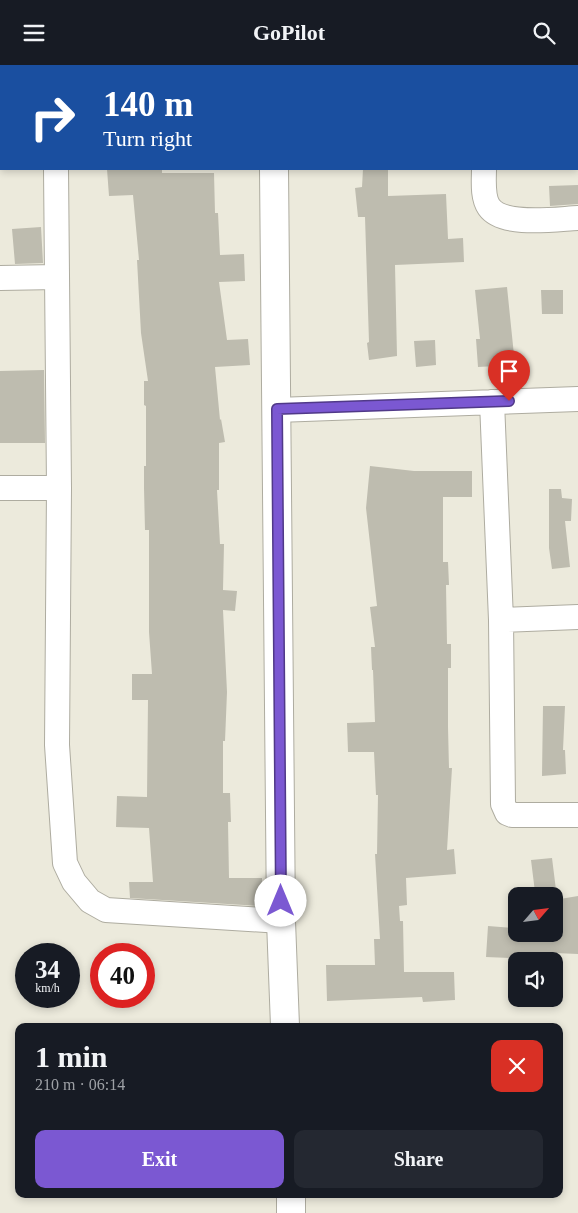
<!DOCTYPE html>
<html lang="en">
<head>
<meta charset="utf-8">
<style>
  :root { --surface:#171b24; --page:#242831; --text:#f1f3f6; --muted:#9ea1a6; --accent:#7b58d2 }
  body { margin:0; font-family:Georgia,serif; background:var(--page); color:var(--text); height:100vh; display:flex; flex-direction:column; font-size:19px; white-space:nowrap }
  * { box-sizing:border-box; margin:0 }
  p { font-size:16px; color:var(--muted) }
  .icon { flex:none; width:28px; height:28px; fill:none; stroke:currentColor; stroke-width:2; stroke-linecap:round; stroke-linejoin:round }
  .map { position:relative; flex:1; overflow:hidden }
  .drawer { position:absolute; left:15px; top:958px; width:548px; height:175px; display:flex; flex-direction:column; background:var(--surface); border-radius:10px; box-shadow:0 2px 8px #0003 }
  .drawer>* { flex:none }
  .top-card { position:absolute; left:0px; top:0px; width:579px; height:105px; box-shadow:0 2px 8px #0003; background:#1a4fa0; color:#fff; overflow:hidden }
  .needle { width:32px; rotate:62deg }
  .tools { position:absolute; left:508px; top:822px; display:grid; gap:10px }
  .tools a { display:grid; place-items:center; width:55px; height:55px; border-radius:10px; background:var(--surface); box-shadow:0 2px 8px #0003; font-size:25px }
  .speed { position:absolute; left:15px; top:878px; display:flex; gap:10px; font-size:25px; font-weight:700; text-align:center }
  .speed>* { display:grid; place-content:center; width:65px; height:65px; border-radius:50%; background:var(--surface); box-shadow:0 2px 8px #0003; line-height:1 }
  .speed small { font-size:12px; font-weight:400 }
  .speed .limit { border:8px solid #d22; background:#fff; color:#111 }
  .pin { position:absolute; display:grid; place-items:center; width:42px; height:42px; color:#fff; margin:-51px -21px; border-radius:50% 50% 50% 0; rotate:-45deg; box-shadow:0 0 5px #0007 }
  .pin .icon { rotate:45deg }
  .me { position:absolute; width:55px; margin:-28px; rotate:0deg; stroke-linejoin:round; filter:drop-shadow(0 0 4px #0008) }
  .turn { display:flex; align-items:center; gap:18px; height:105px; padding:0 20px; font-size:22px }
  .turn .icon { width:65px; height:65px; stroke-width:2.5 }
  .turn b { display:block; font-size:35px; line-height:42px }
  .round { display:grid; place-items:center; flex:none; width:52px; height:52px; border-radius:10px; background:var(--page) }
  .head { display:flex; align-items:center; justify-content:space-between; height:85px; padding:0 20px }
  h1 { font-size:30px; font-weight:700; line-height:38px }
  .button { display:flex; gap:10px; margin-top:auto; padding:10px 20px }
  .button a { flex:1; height:58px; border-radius:10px; background:var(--accent); color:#fff; font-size:20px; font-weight:700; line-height:58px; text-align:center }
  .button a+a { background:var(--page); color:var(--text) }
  header { display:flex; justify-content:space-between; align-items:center; height:65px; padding:0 20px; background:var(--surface); font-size:22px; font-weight:700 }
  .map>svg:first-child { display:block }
  .building { fill:#bebcaf }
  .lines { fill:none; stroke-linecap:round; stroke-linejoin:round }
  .street-casing { stroke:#aeaca0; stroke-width:26 }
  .secondary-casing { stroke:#aeaca0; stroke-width:30 }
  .street { stroke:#fff; stroke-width:24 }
  .secondary { stroke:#fff; stroke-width:28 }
  .route-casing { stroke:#503988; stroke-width:12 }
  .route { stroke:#7b58d2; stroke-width:9 }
</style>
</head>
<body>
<header><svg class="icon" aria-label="menu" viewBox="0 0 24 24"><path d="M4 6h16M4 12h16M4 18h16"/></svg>GoPilot<svg class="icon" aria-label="search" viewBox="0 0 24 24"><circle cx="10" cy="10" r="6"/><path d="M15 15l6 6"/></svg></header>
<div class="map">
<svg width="578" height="1148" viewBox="0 0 578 1148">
  <rect width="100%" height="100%" fill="#eceadc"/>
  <path class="building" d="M107,104H162V108H214L215,148H218L220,190L244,189L245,216L219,217L227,275L248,274L250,300L215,302L220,355L221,354L225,377L219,378V425H217L220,479H224L223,525L237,526L235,546L223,545L227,627L225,676H223V728H230L231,757H228L229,813H262V841L130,833L129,817H153L149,763L116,762L117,731L147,732L148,635H132V609H152L149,567V465H145L144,423V401H146V341L144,340V316H148L141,268L137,195H139L133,130L109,131Z
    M363,104H388V131L446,129L448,174L463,173L464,197L395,200L397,291L369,295L367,278L369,277L365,152H358L355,123L362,122Z
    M578,120V139L550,141L549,121Z
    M41,162L43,198L15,199L12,164Z
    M507,222L515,300L478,302L476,274H480L475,225Z
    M541,225H563V249H542Z
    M435,275L436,300L416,302L414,276Z
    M44,305L45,378H0V306Z
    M370,401L414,406H472V432H443V497H448L449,520H446L447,579H451V603H448V662L449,703H452L447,785L454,784L456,809L406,813L407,840L399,841L400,856H403L404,907H454L455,935L423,937L422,932L327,936L326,900H375L374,874H380L375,789H377L378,730H376L374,687H348L347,658L375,657L373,605H372L371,582H375L370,542L377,541L366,443Z
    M549,424H561L562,433L572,434L571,456H565L570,502L552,504L549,483Z
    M543,641H565L563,685H565L566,709L542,711Z
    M552,793L556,825L535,827L531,795Z
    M578,831V889L555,888V892L513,891V893L486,892L488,861L514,863V869H554V835Z"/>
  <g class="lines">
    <g class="street-casing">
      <path id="street" d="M56,0V1
        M483,0V1
        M0,1L15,0
        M56,104L59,423L57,680L65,798L74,817L90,836L106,845L281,856
        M484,104C484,115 482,132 489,142C503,162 556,154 578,153
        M0,213L57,212
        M492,337L501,555L503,739L507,748L512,750H578
        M277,345L578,334
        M0,423H59
        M501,555L578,552"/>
    </g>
    <g class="secondary-casing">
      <path id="secondary" d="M272,0V1
        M274,104L281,856L285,961
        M291,1129V1148"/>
    </g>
    <use href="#street" class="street"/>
    <use href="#secondary" class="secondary"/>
  </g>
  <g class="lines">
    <g class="route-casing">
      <path id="route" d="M281,836L277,344L509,336"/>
    </g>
    <use href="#route" class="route"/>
  </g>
</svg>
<div class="tools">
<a><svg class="needle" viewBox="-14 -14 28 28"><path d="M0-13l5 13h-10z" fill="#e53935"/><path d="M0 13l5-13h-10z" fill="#9ea1a6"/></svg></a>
<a><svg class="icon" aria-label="sound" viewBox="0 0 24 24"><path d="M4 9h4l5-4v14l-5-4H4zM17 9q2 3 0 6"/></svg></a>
</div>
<div class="speed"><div>34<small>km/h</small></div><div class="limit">40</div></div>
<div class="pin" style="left:509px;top:336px;background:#d93025"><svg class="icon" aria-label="arrive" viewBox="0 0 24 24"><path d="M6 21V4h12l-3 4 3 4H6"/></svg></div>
<svg class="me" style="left:281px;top:836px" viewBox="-20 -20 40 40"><circle r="19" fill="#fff"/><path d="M0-13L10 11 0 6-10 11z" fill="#7b58d2"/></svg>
<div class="top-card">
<div class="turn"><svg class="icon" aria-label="right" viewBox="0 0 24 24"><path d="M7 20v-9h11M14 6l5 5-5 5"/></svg><div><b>140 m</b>Turn right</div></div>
</div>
<section class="drawer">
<div class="head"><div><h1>1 min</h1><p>210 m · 06:14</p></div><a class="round" style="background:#d93025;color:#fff"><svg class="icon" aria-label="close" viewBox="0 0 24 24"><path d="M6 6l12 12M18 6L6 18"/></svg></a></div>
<div class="button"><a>Exit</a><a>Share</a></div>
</section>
</div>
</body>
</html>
